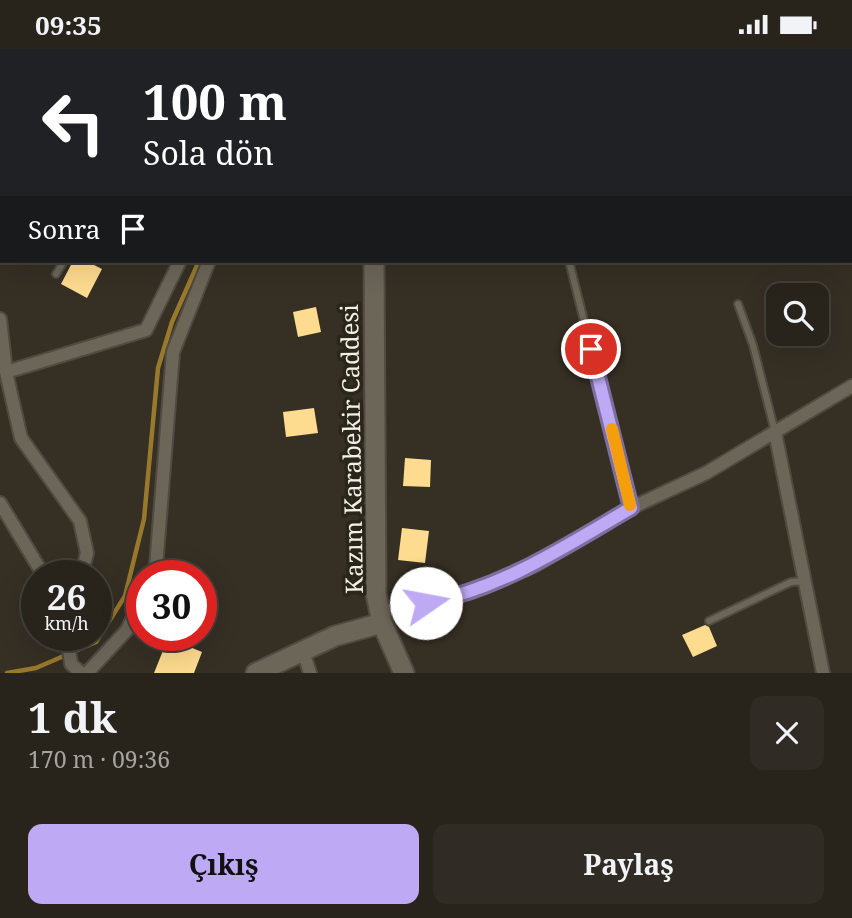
<!DOCTYPE html>
<html lang="tr">
<head>
<meta charset="utf-8">
<style>
  :root { --surface:#28231b; --page:#302b24; --text:#f1f3f6; --muted:#a5a4a3; --line:#44403a; --accent:#bea9f5 }
  body { margin:0; font-family:"Noto Serif",serif; background:var(--page); color:var(--text); height:100vh; display:flex; flex-direction:column; font-size:26px; white-space:nowrap }
  * { box-sizing:border-box; margin:0 }
  p { font-size:23px; color:var(--muted) }
  .icon { flex:none; width:38px; height:38px; fill:none; stroke:currentColor; stroke-width:2; stroke-linecap:round; stroke-linejoin:round }
  .map { position:relative; height:624px; overflow:hidden }
  .sheet { display:flex; flex-direction:column; background:var(--surface); flex:1 }
  .sheet>* { flex:none }
  .top-card { position:absolute; left:0px; top:0px; width:852px; height:214px; box-shadow:0 7px 28px #0002,0 0 0 2px var(--line); background:#202124; color:#fff; overflow:hidden }
  .buttons { position:absolute; left:766px; top:234px; display:grid; gap:14px }
  .buttons a { display:grid; place-items:center; width:63px; height:63px; border-radius:14px; background:var(--surface); box-shadow:0 7px 28px #0002,0 0 0 2px var(--line); font-size:35px }
  .speed { position:absolute; left:21px; top:511px; display:flex; gap:14px; font-size:35px; font-weight:700; text-align:center }
  .speed>* { display:grid; place-content:center; width:91px; height:91px; border-radius:50%; background:var(--surface); box-shadow:0 7px 28px #0002,0 0 0 2px var(--line); line-height:1 }
  .speed small { font-size:18px; font-weight:400 }
  .speed .limit { border:10px solid #d22; background:#fff; color:#111 }
  .pin { position:absolute; display:grid; place-items:center; width:60px; height:60px; color:#fff; margin:-30px; border:4px solid #fff; border-radius:50%; box-shadow:0 2px 7px #0007 }
  .me { position:absolute; width:77px; margin:-38px; rotate:78deg; stroke-linejoin:round; filter:drop-shadow(0 0 5px #0008) }
  .turn { display:flex; align-items:center; gap:24px; height:147px; padding:0 28px; font-size:32px }
  .turn .icon { width:91px; height:91px; stroke-width:2.5 }
  .turn b { display:block; font-size:49px; line-height:60px }
  .then { display:flex; align-items:center; height:66px; padding:0 28px; background:#0003; gap:14px; font-size:26px }
  .round { display:grid; place-items:center; flex:none; width:74px; height:74px; border-radius:14px; background:var(--page) }
  .overview { display:flex; align-items:center; justify-content:space-between; height:119px; padding:0 28px }
  h1 { font-size:42px; font-weight:700; line-height:52px }
  .primary-button { display:flex; gap:14px; margin-top:auto; padding:14px 28px }
  .primary-button a { flex:1; height:80px; border-radius:14px; background:var(--accent); color:#111; font-size:28px; font-weight:700; line-height:80px; text-align:center }
  .primary-button a+a { background:var(--page); color:var(--text) }
  .status { display:flex; justify-content:space-between; align-items:center; height:49px; padding:0 35px; background:var(--surface); direction:ltr }
  .status svg { height:19px; fill:currentColor }
  .map>svg:first-child { display:block }
  .lines { fill:none; stroke-linecap:round; stroke-linejoin:round }
  .stream { stroke:#99792c; stroke-width:4.5 }
  .building { fill:#fddb8f }
  .lane-casing { stroke:#504b41; stroke-width:10 }
  .street-casing { stroke:#504b41; stroke-width:16 }
  .secondary-casing { stroke:#504b41; stroke-width:23 }
  .lane { stroke:#6c6659; stroke-width:6 }
  .street { stroke:#6c6659; stroke-width:12 }
  .secondary { stroke:#6c6659; stroke-width:19 }
  .route-casing { stroke:#7c6e9f; stroke-width:18 }
  .route { stroke:#bea9f5; stroke-width:12 }
  .slow { stroke:#f59e0b; stroke-width:12 }
  .labels { text-anchor:middle; dominant-baseline:central; stroke-width:7; stroke-linejoin:round; paint-order:stroke }
  .street-label { font-size:24px; fill:#f4f0e8; stroke:#2b261a }
</style>
</head>
<body>
<div class="status"><b>09:35</b><svg viewBox="0 0 49 12"><path d="M0 12V9h3v3zM5 12V6h3v6zM10 12V3h3v9zM15 12V0h3v12zM26 1h20v11H26zM47 4h2v5h-2z"/></svg></div>
<div class="map">
<svg width="852" height="624" viewBox="0 0 852 624">
  <rect width="100%" height="100%" fill="#352f24"/>
  <g class="lines">
    <path class="stream" d="M293,2L295,0
      M7,624L36,619L96,593L125,547L144,470L158,319L172,273L199,212"/>
  </g>
  <path class="building" d="M73,212H86L102,220L87,249L61,235Z
    M316,258L321,283L298,288L293,263Z
    M314,359L318,384L286,388L283,363Z
    M405,409L431,411L430,438L403,437Z
    M402,479L429,482L425,514L398,511Z
    M705,576L709,578L717,597L693,608L682,586Z
    M168,589L202,603L194,624H154Z"/>
  <g class="lines">
    <g class="lane-casing">
      <path id="lane" d="M569,212L631,459
        M56,225L64,212
        M738,255L753,296L775,383
        M709,572L791,533L805,532"/>
    </g>
    <g class="street-casing">
      <path id="street" d="M33,0L34,2
        M119,2L120,0
        M164,2L165,0
        M273,2L274,0
        M314,2L317,0
        M0,144L2,142
        M0,270L6,323L21,389L80,472L87,504L81,527
        M6,323L146,281L180,212
        M775,383L823,624
        M0,454L44,527
        M152,527L156,518L173,303L209,212
        M379,563L473,543L536,516L631,459L706,424L852,337
        M67,586L71,615L81,624
        M303,602L310,624
        M87,624L127,581L142,549"/>
    </g>
    <g class="secondary-casing">
      <path id="secondary" d="M367,0V2
        M374,212L376,545L382,574L404,624
        M256,624L335,587L382,574"/>
    </g>
    <use href="#lane" class="lane"/>
    <use href="#street" class="street"/>
    <use href="#secondary" class="secondary"/>
  </g>
  <g class="lines">
    <g class="route-casing">
      <path id="route" d="M426,554C503,539 564,498 631,459L591,300"/>
    </g>
    <use href="#route" class="route"/>
    <path class="slow" d="M612,380L630,456"/>
  </g>
  <g class="labels">
    <g class="street-label">
      <text transform="translate(351 400) rotate(-91)">Kazım Karabekir Caddesi</text>
    </g>
  </g>
</svg>
<div class="buttons">
<a><svg class="icon" aria-label="search" viewBox="0 0 24 24"><circle cx="10" cy="10" r="6"/><path d="M15 15l6 6"/></svg></a>
</div>
<div class="speed"><div>26<small>km/h</small></div><div class="limit">30</div></div>
<div class="pin" style="left:591px;top:300px;background:#d93025"><svg class="icon" aria-label="arrive" viewBox="0 0 24 24"><path d="M6 21V4h12l-3 4 3 4H6"/></svg></div>
<svg class="me" style="left:426px;top:554px" viewBox="-20 -20 40 40"><circle r="19" fill="#fff"/><path d="M0-13L10 11 0 6-10 11z" fill="#bea9f5"/></svg>
<div class="top-card">
<div class="turn"><svg class="icon" aria-label="left" viewBox="0 0 24 24"><path d="M17 20v-9H6M10 6l-5 5 5 5"/></svg><div><b>100 m</b>Sola dön</div></div>
<div class="then">Sonra<svg class="icon" aria-label="arrive" viewBox="0 0 24 24"><path d="M6 21V4h12l-3 4 3 4H6"/></svg></div>
</div>
</div>
<section class="sheet">
<div class="overview"><div><h1>1 dk</h1><p>170 m · 09:36</p></div><a class="round"><svg class="icon" aria-label="close" viewBox="0 0 24 24"><path d="M6 6l12 12M18 6L6 18"/></svg></a></div>
<div class="primary-button"><a>Çıkış</a><a>Paylaş</a></div>
</section>
</body>
</html>
